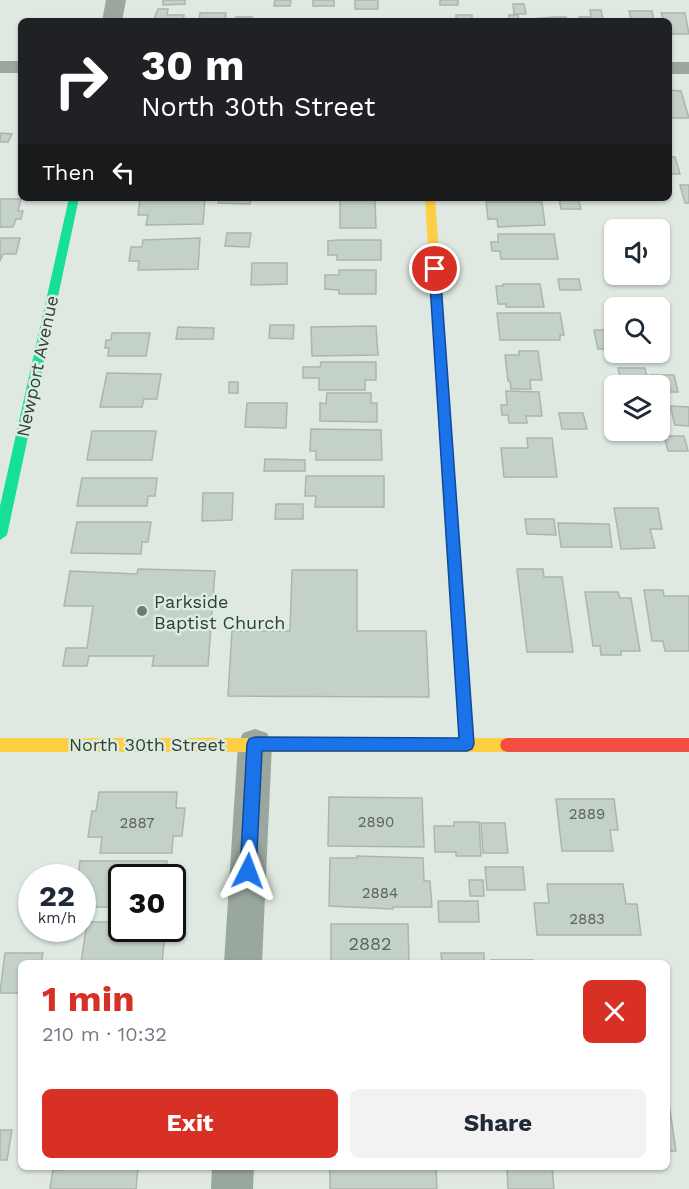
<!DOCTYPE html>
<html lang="en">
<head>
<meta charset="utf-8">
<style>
  :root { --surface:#fff; --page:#f2f2f3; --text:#1f2937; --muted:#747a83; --accent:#d93025 }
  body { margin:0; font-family:"Work Sans",sans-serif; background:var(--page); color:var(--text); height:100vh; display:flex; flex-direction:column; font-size:22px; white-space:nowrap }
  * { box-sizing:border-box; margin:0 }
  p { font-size:20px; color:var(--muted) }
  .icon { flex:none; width:33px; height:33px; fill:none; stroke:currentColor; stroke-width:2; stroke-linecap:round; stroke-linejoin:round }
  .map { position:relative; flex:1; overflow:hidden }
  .sheet { position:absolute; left:18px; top:960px; width:652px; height:210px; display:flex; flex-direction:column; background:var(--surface); border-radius:9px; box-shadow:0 2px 4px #0004 }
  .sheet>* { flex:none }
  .banner { position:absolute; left:18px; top:18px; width:654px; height:183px; border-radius:9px; box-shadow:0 2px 4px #0004; background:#202124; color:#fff; overflow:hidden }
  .fabs { position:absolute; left:604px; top:219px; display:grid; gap:12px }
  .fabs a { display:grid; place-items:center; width:66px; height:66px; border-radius:9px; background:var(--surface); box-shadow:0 2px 4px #0004; font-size:30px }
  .speed { position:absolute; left:18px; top:864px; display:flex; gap:12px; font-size:30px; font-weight:700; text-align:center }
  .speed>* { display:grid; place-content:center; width:78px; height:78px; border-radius:50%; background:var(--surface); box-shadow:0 2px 4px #0004; line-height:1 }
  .speed small { font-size:15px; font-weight:400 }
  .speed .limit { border:3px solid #111; border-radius:9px; background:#fff; color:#111 }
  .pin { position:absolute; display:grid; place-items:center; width:51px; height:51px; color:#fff; margin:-26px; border:3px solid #fff; border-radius:50%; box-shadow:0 2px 6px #0007 }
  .me { position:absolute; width:66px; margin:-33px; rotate:3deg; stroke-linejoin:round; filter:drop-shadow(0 0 4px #0008) }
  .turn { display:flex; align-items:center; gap:21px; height:126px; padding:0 24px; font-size:27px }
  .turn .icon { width:78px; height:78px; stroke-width:2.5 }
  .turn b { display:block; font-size:42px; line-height:51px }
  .then { display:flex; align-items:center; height:57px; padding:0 24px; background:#0003; gap:12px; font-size:22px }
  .round { display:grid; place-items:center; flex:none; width:63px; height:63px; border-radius:9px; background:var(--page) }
  .headline { display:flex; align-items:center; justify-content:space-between; height:102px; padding:0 24px }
  h1 { font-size:36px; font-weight:700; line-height:45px; color:var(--accent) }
  .primary-button { display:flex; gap:12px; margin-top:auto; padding:12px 24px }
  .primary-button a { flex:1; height:69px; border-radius:9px; background:var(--accent); color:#fff; font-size:24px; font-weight:700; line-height:69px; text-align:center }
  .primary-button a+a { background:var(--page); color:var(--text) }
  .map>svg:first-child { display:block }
  .building { fill:#c4d1c8; stroke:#adb4af; stroke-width:1.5 }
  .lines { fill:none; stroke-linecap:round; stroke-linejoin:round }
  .street { fill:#9aa79f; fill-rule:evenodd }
  .fast { fill:#16e098; fill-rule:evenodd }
  .slow { fill:#ffcf43; fill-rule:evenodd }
  .jam { fill:#f24e42; fill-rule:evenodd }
  .route { fill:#1a73e8; stroke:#114b97; stroke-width:1.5 }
  .poi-dot { fill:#717974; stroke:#dbece0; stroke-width:2 }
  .labels { text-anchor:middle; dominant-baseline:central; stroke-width:5; stroke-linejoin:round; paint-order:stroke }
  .number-label { font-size:15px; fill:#5c645f }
  .street-label { font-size:18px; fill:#363d39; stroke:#dbece0 }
  .poi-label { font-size:18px; fill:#363d39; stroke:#dbece0; text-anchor:start }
  .near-number-label { font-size:18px; fill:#5c645f }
</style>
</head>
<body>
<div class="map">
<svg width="689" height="1189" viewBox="0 0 689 1189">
  <rect width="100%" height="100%" fill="#dfe8e1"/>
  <path class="building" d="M163,0H185V4L163,5Z
    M275,0H291L290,6H274Z
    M313,0H334V6H313Z
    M355,0H378V9H355Z
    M440,0H458V5H440Z
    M513,4H524L526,14H514Z
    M158,9H168L167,15H184L183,21H153Z
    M590,10H601L603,19H612L613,21H580L579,17H591Z
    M629,11H652L654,21H619V19H631Z
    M200,13H226L225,21H199Z
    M661,13H685L689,34H669V21H664Z
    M456,15H472V20L483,21H449L456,20Z
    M509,15H518L519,21H488V19H509Z
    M236,17H252V20L268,21H236Z
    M555,17H566L567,21H533L532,19Z
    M669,90L681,91L689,118H669Z
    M1,133L12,134L8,142H0Z
    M669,157H675L680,174H669Z
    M680,185H689V203H685Z
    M140,198H205L203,224L146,225L148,215H138Z
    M219,198H251L250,204L218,203Z
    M559,198H578L581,209H561Z
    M0,199H21L18,211H23L21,219H16L13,227H0Z
    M340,200H375L376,228H340Z
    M486,202H542L545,225L498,227L497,219H488Z
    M227,233H251L249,247L225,246Z
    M498,234H554L558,259H501L500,251H492L491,242H498Z
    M0,238H20L16,254H3L0,261Z
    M200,238L198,269L138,270L139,261H129L131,247H142L143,240Z
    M338,240H381V260H337V255H328V241Z
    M252,263H287V284L251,285Z
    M339,270H376V294H339V290L325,289V275H339Z
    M558,279H579L581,290H560Z
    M503,284H540L544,307H506V304H498L496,286H503Z
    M497,313H560L564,335H560V340H500Z
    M270,325H294L293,339L269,338Z
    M376,326L378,355L312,356L311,327Z
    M178,327L214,328L213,339H176Z
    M594,330H615V349H598Z
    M112,333H150L146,356H108L109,348H105L106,340H111Z
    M519,351H538L542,380H530L531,389H511L510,381H508L505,355H519Z
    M321,362H376V380H365V390H319V378H303V367H320Z
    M618,368H645L649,386H622Z
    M107,373L161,374L157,399H144L142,407H100Z
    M650,375H674L678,392H660V386H652Z
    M229,382H238V393H229Z
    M506,391L539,392L542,416H526L527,423H509L508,415H502L501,405H507Z
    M327,393H371V403H377V422L320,421V403L326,404Z
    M247,403H287L286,428L245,427Z
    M670,406L689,407V426L675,425Z
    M559,413H583L587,429H562Z
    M311,429L381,430L382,460H316V451H310Z
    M92,431H156L152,460H87Z
    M664,436H684L688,451H668Z
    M527,438H552L557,477H504L501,448H528Z
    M265,459L305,460V471H264Z
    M306,476H384V507H315L316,496H305Z
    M82,478H157L155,496H148L147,506H77Z
    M203,493H233L232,520L202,521Z
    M276,504H303V519H275Z
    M614,508H658L662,529H650L655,548L621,549Z
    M525,519H554L556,535L527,534Z
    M77,522H151L148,542H142L141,554L71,553Z
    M558,523L609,524L612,547H561Z
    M138,569L215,571L208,666H152L154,656H89L87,666H63L66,648H87L93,606H64L70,571L137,574Z
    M517,569H543L544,577H562L573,652H527Z
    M292,570H357V631H426L429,697L228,696L232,631H290Z
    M644,590H663L664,596H689V651H665L663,641H652Z
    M585,592H618L620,598H631L640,651H621V655H601L600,646H593Z
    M99,792H177L176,808H185L182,836H173L172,853H100L102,837H88L92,811H96Z
    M329,797L422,798L424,847L328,846Z
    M556,799H614L618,830H610L613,851H562Z
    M454,822H479L481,856H456V852H435L434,826H454Z
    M481,823H505L508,853H483Z
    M357,856L423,858L424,881H430L432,907H393V909L329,906L330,858H357Z
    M80,861H167L166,878H122V907H82V878H78Z
    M485,867H523L525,890H487Z
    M469,880H483L484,896H470Z
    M547,884H623L626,904H637L641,935H537L534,903H549Z
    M438,901H478L479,922H439Z
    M87,922H122V928H149V934H165L162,963H81Z
    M331,924H408L409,963H331Z
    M5,953H43L41,963H21V993H0Z
    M441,953H484V963H442Z
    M491,960H533V963H491Z
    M668,1097L676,1151H668Z
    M0,1130H12L7,1160H0Z
    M62,1167H138L136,1189H50L53,1170H62Z
    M330,1167H436L437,1189H330Z
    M507,1167H552L554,1189H508Z"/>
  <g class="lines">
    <path class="street" d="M106,0H126L122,21H102Z
      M0,61H21V73H0Z
      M669,62H689V74H669Z
      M255,729L267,733L272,744L262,963H224L238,744L243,733Z
      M212,1167H254L253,1189H211Z"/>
    <path class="fast" d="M69,198H79L7,535L0,540V506Z"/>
    <path class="slow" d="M425,198H435L454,471L448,476L442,471Z
      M0,738H507L512,740L514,745L512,750L507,752H0Z"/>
    <path class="jam" d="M448,466L454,471L474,744L472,749L467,751L462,749L460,744L442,471Z
      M507,738H689V752H507L502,750L500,745L502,740Z"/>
  </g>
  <path class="route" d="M435,266L440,269L474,744L472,749L467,751H262L256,871L254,876L248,879L242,876L240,871L247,744L249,739L255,737L459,738L429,269Z"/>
  <circle class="poi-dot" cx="142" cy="611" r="6"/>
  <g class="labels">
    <g class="number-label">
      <text x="587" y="814">2889</text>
      <text x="376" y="822">2890</text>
      <text x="137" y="823">2887</text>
      <text x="380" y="893">2884</text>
      <text x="587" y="919">2883</text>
    </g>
    <g class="street-label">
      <text transform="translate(37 366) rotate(-78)">Newport Avenue</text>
      <text x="147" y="744">North 30th Street</text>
    </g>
    <g class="poi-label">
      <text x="154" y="601">Parkside<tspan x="154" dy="21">Baptist Church</tspan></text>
    </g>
    <g class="near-number-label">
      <text x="370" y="943">2882</text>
    </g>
  </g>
</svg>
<div class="fabs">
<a><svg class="icon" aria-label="sound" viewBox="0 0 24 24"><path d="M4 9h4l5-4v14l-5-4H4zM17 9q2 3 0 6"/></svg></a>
<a><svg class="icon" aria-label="search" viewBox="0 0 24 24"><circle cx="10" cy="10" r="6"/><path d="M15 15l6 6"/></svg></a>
<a><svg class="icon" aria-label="layers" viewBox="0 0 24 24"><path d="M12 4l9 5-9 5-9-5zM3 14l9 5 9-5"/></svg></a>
</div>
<div class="speed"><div>22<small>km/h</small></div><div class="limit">30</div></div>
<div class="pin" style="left:435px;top:269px;background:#d93025"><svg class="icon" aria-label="arrive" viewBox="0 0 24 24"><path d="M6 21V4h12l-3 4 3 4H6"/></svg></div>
<svg class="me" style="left:248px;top:871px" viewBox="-20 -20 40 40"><path d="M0-17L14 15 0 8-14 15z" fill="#1a73e8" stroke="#fff" stroke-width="4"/></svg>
<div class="banner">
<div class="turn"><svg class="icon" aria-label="right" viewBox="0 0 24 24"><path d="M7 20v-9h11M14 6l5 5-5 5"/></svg><div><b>30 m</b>North 30th Street</div></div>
<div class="then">Then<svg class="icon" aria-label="left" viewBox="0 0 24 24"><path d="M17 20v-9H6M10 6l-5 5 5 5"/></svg></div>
</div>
<section class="sheet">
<div class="headline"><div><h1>1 min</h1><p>210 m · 10:32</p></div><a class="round" style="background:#d93025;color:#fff"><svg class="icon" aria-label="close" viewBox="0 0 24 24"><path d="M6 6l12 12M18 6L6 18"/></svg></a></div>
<div class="primary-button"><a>Exit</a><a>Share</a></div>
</section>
</div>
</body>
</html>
